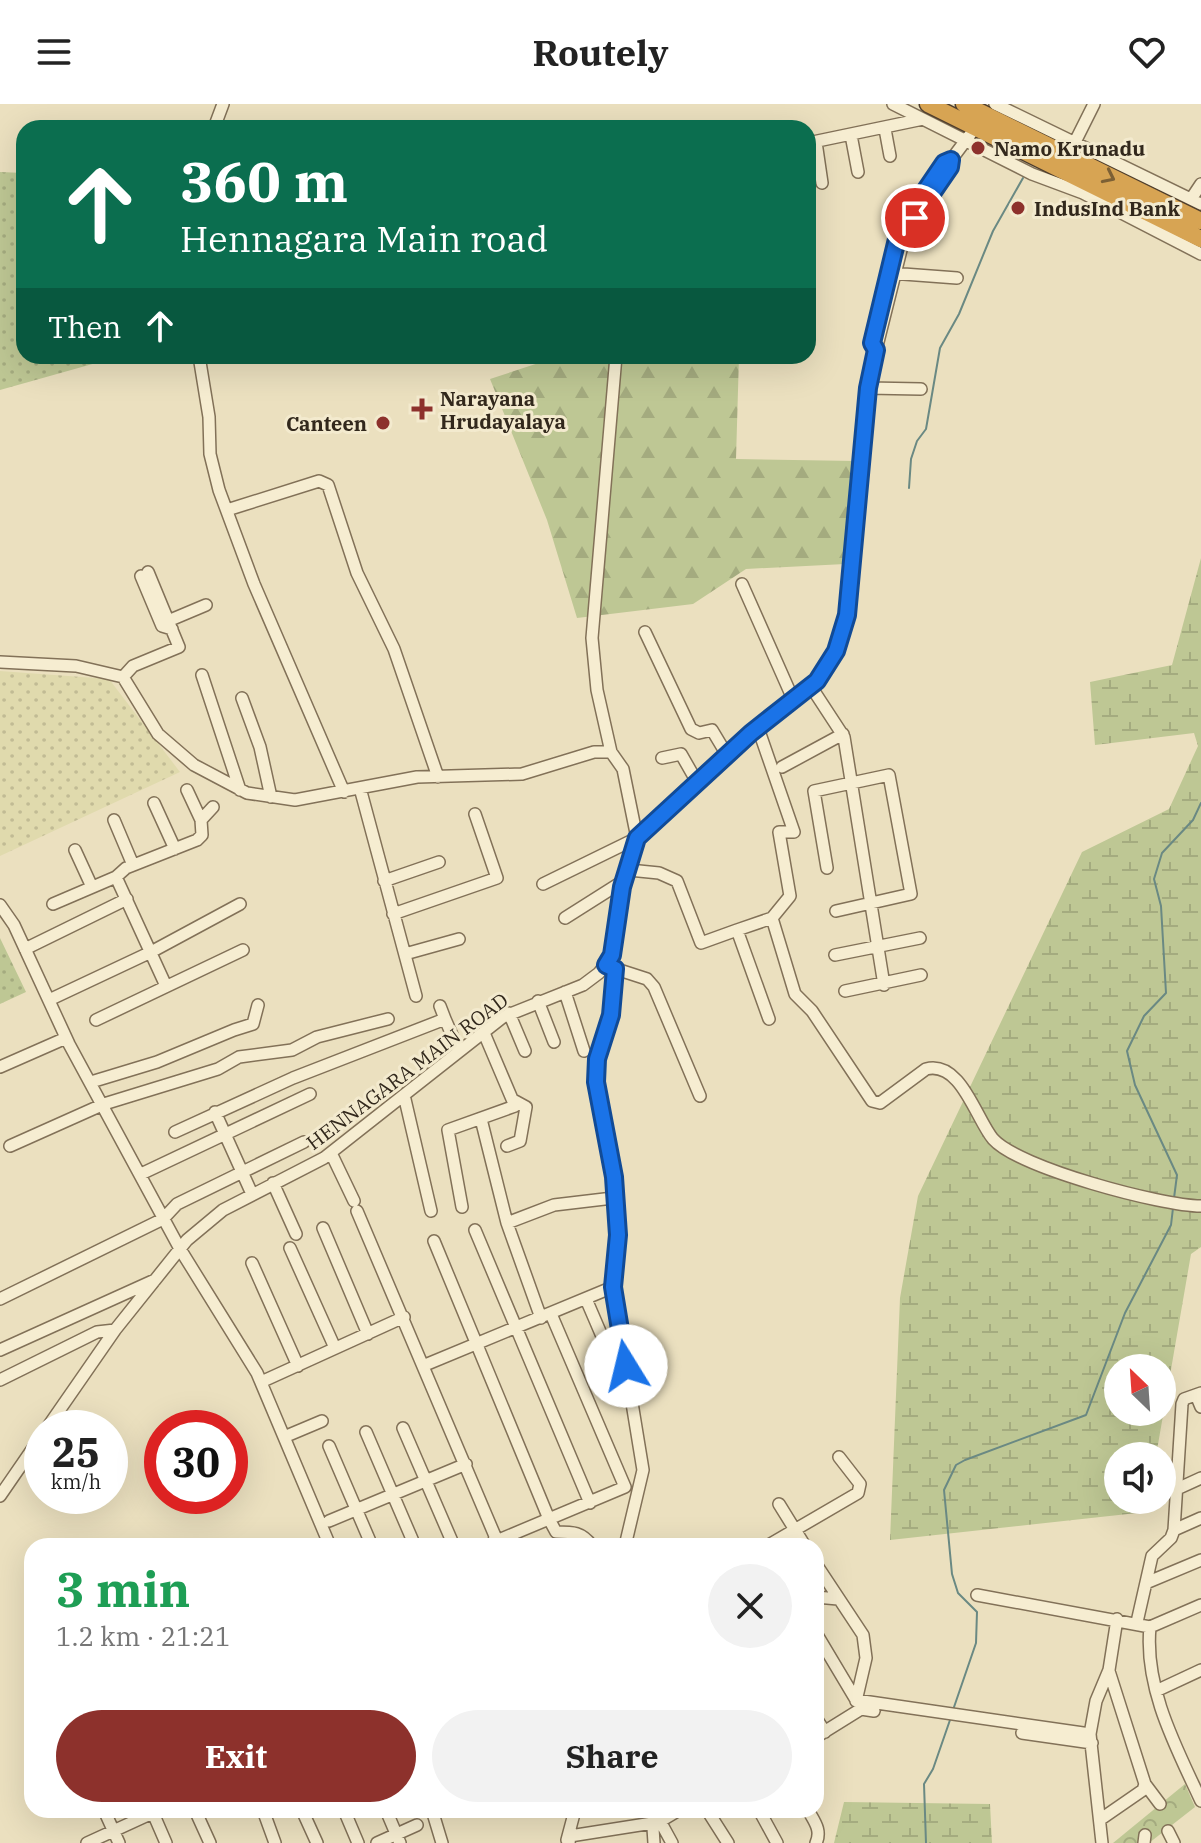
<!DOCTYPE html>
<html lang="en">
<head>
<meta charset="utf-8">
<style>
  :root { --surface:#fff; --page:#f2f2f2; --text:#222; --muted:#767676; --accent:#8d312c }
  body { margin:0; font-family:"IBM Plex Serif",serif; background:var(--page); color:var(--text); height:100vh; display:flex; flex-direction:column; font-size:30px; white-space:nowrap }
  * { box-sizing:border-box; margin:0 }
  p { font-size:26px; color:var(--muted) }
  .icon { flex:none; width:44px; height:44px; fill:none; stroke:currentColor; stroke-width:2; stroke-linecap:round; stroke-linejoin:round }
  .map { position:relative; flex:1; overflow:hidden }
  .panel { position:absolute; left:24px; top:1434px; width:800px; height:280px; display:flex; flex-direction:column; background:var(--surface); border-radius:24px; box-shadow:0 8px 32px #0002 }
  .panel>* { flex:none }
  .guide { position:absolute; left:16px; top:16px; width:800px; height:244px; border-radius:24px; box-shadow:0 8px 32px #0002; background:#0b6e4f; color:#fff; overflow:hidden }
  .needle { width:52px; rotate:335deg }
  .buttons { position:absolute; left:1104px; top:1250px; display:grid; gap:16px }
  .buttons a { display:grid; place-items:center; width:72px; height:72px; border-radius:50%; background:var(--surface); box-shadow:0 8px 32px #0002; font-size:40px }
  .speed { position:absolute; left:24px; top:1306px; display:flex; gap:16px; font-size:40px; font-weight:700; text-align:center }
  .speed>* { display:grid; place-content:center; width:104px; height:104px; border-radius:50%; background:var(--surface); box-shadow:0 8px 32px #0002; line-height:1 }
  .speed small { font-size:20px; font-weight:400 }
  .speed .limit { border:12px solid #d22; background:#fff; color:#111 }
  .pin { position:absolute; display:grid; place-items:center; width:68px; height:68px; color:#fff; margin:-34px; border:4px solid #fff; border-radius:50%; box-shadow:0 2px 8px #0007 }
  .me { position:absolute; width:88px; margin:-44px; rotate:351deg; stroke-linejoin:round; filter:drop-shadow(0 0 6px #0008) }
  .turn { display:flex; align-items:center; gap:28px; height:168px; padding:0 32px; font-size:36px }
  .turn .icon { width:104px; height:104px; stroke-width:2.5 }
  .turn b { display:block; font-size:56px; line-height:68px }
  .then { display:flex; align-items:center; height:76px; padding:0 32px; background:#0003; gap:16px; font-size:30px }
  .round { display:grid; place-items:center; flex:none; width:84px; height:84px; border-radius:42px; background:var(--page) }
  .summary { display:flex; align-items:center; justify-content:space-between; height:136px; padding:0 32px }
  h1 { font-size:48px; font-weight:700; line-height:60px; color:#1e9e55 }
  .action { display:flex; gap:16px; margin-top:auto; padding:16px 32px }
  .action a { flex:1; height:92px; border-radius:48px; background:var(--accent); color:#fff; font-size:32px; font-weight:700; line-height:92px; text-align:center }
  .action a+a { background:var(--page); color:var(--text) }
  header { display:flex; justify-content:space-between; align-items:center; height:104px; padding:0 32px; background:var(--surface); font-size:36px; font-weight:700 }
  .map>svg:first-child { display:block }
  .farmland { fill:url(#farmland-dots) }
  .grass { fill:url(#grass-dots) }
  .forest { fill:url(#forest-firs) }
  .wetland { fill:url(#wetland-marsh); fill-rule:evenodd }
  .park { fill:url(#park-crowns) }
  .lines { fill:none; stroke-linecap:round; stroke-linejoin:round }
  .stream { stroke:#6a8983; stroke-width:2 }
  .minor-casing { stroke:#827158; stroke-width:14 }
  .highway-casing { stroke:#503f2d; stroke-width:19 }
  .minor { stroke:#f6edd1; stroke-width:11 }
  .highway { stroke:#d7a453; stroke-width:16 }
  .oneway { stroke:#7c6035 }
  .route-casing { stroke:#114b97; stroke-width:20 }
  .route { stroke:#1a73e8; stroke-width:14 }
  .poi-dot { fill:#8d312c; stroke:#f3eace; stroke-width:3 }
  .labels { text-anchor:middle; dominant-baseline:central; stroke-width:6; stroke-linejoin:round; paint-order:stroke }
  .poi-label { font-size:20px; font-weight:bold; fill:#32281c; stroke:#f3eace; text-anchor:start }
  .street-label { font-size:20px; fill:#32281c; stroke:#f3eace }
</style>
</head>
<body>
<header><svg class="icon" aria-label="menu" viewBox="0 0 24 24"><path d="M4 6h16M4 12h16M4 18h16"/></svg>Routely<svg class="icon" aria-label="heart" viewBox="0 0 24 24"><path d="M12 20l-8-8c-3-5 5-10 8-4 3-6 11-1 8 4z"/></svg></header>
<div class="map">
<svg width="1201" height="1739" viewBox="0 0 1201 1739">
  <defs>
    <pattern id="farmland-dots" width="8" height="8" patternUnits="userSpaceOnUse" patternTransform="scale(2)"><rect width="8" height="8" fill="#e0daad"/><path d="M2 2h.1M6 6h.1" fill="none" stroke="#c1bb94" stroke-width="1.8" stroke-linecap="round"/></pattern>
    <pattern id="grass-dots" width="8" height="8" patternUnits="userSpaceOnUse" patternTransform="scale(2)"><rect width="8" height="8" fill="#bec794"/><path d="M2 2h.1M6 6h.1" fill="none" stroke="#a4ab7f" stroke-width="1.8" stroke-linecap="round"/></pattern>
    <pattern id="forest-firs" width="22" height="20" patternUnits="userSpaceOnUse" patternTransform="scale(2)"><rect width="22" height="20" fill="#bec794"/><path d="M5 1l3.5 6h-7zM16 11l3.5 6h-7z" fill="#a4ab7f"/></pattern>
    <pattern id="wetland-marsh" width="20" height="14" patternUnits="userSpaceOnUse" patternTransform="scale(2)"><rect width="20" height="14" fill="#bec794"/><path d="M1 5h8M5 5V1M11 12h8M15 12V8" fill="none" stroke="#a4ab7f"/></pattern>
    <pattern id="park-crowns" width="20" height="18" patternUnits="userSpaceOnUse" patternTransform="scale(2)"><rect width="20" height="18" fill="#bec794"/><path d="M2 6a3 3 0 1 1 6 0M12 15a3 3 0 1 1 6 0" fill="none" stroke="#a4ab7f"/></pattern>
  </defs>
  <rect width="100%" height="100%" fill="#ebe0bf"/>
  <path class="farmland" d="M0,567L109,575L180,668L0,752Z"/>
  <path class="grass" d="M0,68L24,69V252H121L0,286Z
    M0,834L26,888L0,900Z"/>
  <path class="forest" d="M560,252H739L736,355L856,357L845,460L746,465L693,500L577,514L547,416L490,275Z"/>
  <path class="wetland" d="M1201,454V1143L1191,1150L1156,1352H1118V1396H1148L1146,1408L890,1436L900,1194L918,1092L1082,748L1169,705L1198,642L1194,629L1095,641L1090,578L1172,561ZM1118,1264H1162V1308H1118Z
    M844,1698L990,1700L992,1739H834Z"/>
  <path class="park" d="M1185,1680L1195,1703L1149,1739H1113Z"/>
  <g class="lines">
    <path class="stream" d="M909,384L911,355L917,337L926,325L940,244L959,210L993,127L1023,74
      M1174,1094L1177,1071L1135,981L1127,947L1144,912L1166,889L1161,802L1154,775L1162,749L1193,716L1201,699
      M953,1606L976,1539L977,1508L958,1489L952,1470L944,1386L956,1361L965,1356L1086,1311L1125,1209L1171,1121L1173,1104
      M926,1739L924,1680L933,1665L950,1616"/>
    <g class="minor-casing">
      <path id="minor" d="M893,0L1032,70L1083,89L1201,150
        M995,0L1201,100
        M214,24L223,0
        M885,25L890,52
        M851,31L858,68
        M816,38L822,79
        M808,39L923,15
        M1074,40L1094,0
        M1191,95L1201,80
        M890,169L957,174
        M876,246L872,239L889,161
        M199,252L209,313L210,350L219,386L254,480L344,688
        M868,284L921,285
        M227,406L319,377L328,381L357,469L394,545L438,673
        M141,472L162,522L172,525
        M742,480L793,595
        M168,517L206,501
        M645,528L691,625L699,629L712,626L727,651
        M0,558L76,562L123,573L158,630L194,661L247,689L295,696L417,673L522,670L594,648H611L623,665L637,734L543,780
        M202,571L240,686
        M123,573L133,562L179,543L148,468
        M810,581L844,633L884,881
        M242,594L260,643L271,693
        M758,624L794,728H779L790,792L772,814L737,826L769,915
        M611,648L597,586L592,534L616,252
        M662,654L681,650L697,678
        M782,663L843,630
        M360,684L416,892
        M154,699L175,745
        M114,716L133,761
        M201,716L213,703
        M75,746L92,783
        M827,764L814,687L889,671L911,790L836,807
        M629,766L659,769L677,777L701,839L737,826
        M384,777L439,758
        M53,800L116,773
        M0,801L14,821L69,940L180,1145L257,1269L330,1442
        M393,810L497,774L475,710
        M565,814L625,776
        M772,814L795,890L812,907L872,997L880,999L926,965C961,956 976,1015 993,1035C1019,1064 1162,1102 1201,1102
        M25,845L127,795
        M405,850L459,835
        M835,851L920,834
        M610,863L647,875L654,883L700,992
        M615,865L611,911L597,955L596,978L614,1073L618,1131L613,1183L643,1366L625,1442
        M166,882L116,773L126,764L197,736L202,731L201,716L187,686
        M845,887L921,871
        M565,888L584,947
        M49,896L151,848L240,800
        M538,897L554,938
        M440,902L445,915
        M509,909L525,947
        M96,916L243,846
        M0,963L66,934
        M91,978L157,958L234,926L253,920L258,901
        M404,991L431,1107
        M215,1008L252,1090
        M481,1015L507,1119L541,1214
        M175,1028L293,974L445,915L459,947
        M10,1042L104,1000L218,965L239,953L292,946L317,933L388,915
        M507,1042L520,1037L526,1003L515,997
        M331,1049L354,1097
        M141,1070L310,990
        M273,1079L296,1130
        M462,1103L448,1026L515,1002L484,929
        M357,1107L495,1432L494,1438L487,1442
        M507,1119L554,1101L613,1094
        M323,1124L368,1230
        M475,1126L590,1399
        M434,1137L549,1415L556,1428C573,1428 582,1428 592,1442
        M290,1144L335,1244
        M252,1159L298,1262
        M0,1195L163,1115L177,1100L304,1038
        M586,1195L620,1274
        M0,1246L155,1176
        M425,1261L613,1183
        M0,1276L97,1228L115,1226
        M261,1278L404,1213
        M1196,1291L1201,1303
        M47,1324L115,1226L187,1136L223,1106L324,1054L503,913L583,881L599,869L612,851L622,783L637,734L751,629L817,577L836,547L847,511L868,284L876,246L904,134L950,63L951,56L975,24
        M403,1324L454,1442
        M366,1328L415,1442
        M284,1333L322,1317
        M329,1342L372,1442
        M1177,1385L1201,1374
        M0,1392L42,1331
        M779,1400L805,1442
        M329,1417L466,1360
        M1174,1426L1201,1414
        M494,1438L625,1383L551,1210
        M767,1442L858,1389L860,1380L839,1353
        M816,1460L863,1531L866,1554L856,1597
        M1146,1479L1201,1456
        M977,1491L1150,1523L1201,1501
        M816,1493L838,1495
        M1137,1518L1152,1452L1171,1434L1174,1426L1182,1300L1184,1295L1201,1289
        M1150,1523C1144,1584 1176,1643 1201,1697
        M816,1529L856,1596L1090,1630
        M1109,1567L1145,1680L1160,1700
        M1156,1587L1201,1566
        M816,1614L825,1628
        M1022,1629L1092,1639
        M816,1633L861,1605L874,1607
        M104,1706L119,1739
        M195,1706L210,1739
        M263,1706L275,1739
        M302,1706L317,1739
        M344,1706L358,1739
        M386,1706L400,1739
        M432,1706L442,1739
        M654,1706L672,1739
        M707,1706L728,1739
        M759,1706L777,1739
        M808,1706C814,1717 822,1726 816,1739
        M153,1709L166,1739
        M1101,1715L1143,1686L1145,1680
        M1168,1727L1174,1739
        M567,1736L575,1706
        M87,1739L159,1706
        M377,1739L417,1721
        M569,1739L570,1732L659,1718L679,1706
        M654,1739L653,1724L659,1718
        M1102,1739L1090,1630L1096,1597L1109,1566L1117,1515
        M1144,1739L1145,1731"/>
    </g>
    <g class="highway-casing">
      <path id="highway" d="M928,0L1201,135
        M964,0L1201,117"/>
    </g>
    <use href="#minor" class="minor"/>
    <use href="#highway" class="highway"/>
  </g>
  <defs><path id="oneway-chevron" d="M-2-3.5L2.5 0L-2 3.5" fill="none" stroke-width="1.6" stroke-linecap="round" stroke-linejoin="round" transform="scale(2)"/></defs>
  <use class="oneway" href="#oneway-chevron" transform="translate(1109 73) rotate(26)"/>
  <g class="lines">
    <g class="route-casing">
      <path id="route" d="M626,1262L613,1183L618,1131L614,1073L596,978L597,955L611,911L615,865L606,861L612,851L622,783L637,734L751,629L817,577L836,547L847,511L868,284L876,246L872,239L897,135L908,112L944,59L951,56L950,63L915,114"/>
    </g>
    <use href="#route" class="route"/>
  </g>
  <g class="poi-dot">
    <circle cx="978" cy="44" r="8"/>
    <circle cx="1018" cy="104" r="8"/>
    <path d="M418 293h8v8h8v8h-8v8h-8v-8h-8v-8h8z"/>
    <circle cx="383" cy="319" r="8"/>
  </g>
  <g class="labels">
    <g class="poi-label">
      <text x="994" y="44">Namo Krunadu</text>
      <text x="1034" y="104">IndusInd Bank</text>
      <text x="440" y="294">Narayana<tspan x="440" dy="23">Hrudayalaya</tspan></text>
      <text x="367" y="319" text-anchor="end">Canteen</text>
    </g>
    <g class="street-label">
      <text transform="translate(407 967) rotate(-37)">HENNAGARA MAIN ROAD</text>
    </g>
  </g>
</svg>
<div class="buttons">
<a><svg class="needle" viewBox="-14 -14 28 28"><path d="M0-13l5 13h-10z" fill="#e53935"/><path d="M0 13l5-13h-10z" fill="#767676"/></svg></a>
<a><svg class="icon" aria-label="sound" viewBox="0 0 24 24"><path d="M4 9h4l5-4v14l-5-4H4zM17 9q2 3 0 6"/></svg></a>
</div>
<div class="speed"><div>25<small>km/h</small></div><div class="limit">30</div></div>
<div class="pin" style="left:915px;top:114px;background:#d93025"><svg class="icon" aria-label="arrive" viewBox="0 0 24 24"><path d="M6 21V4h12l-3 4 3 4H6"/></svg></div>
<svg class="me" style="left:626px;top:1262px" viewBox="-20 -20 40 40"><circle r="19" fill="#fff"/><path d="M0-13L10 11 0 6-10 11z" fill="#1a73e8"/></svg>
<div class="guide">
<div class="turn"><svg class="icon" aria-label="ahead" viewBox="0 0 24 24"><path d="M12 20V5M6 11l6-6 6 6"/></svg><div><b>360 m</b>Hennagara Main road</div></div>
<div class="then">Then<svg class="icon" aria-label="ahead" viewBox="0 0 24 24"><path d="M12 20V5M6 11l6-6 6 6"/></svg></div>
</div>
<section class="panel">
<div class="summary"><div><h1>3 min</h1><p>1.2 km · 21:21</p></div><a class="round"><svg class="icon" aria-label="close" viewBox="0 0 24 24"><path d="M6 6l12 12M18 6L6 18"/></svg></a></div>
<div class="action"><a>Exit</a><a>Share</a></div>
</section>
</div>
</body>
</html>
